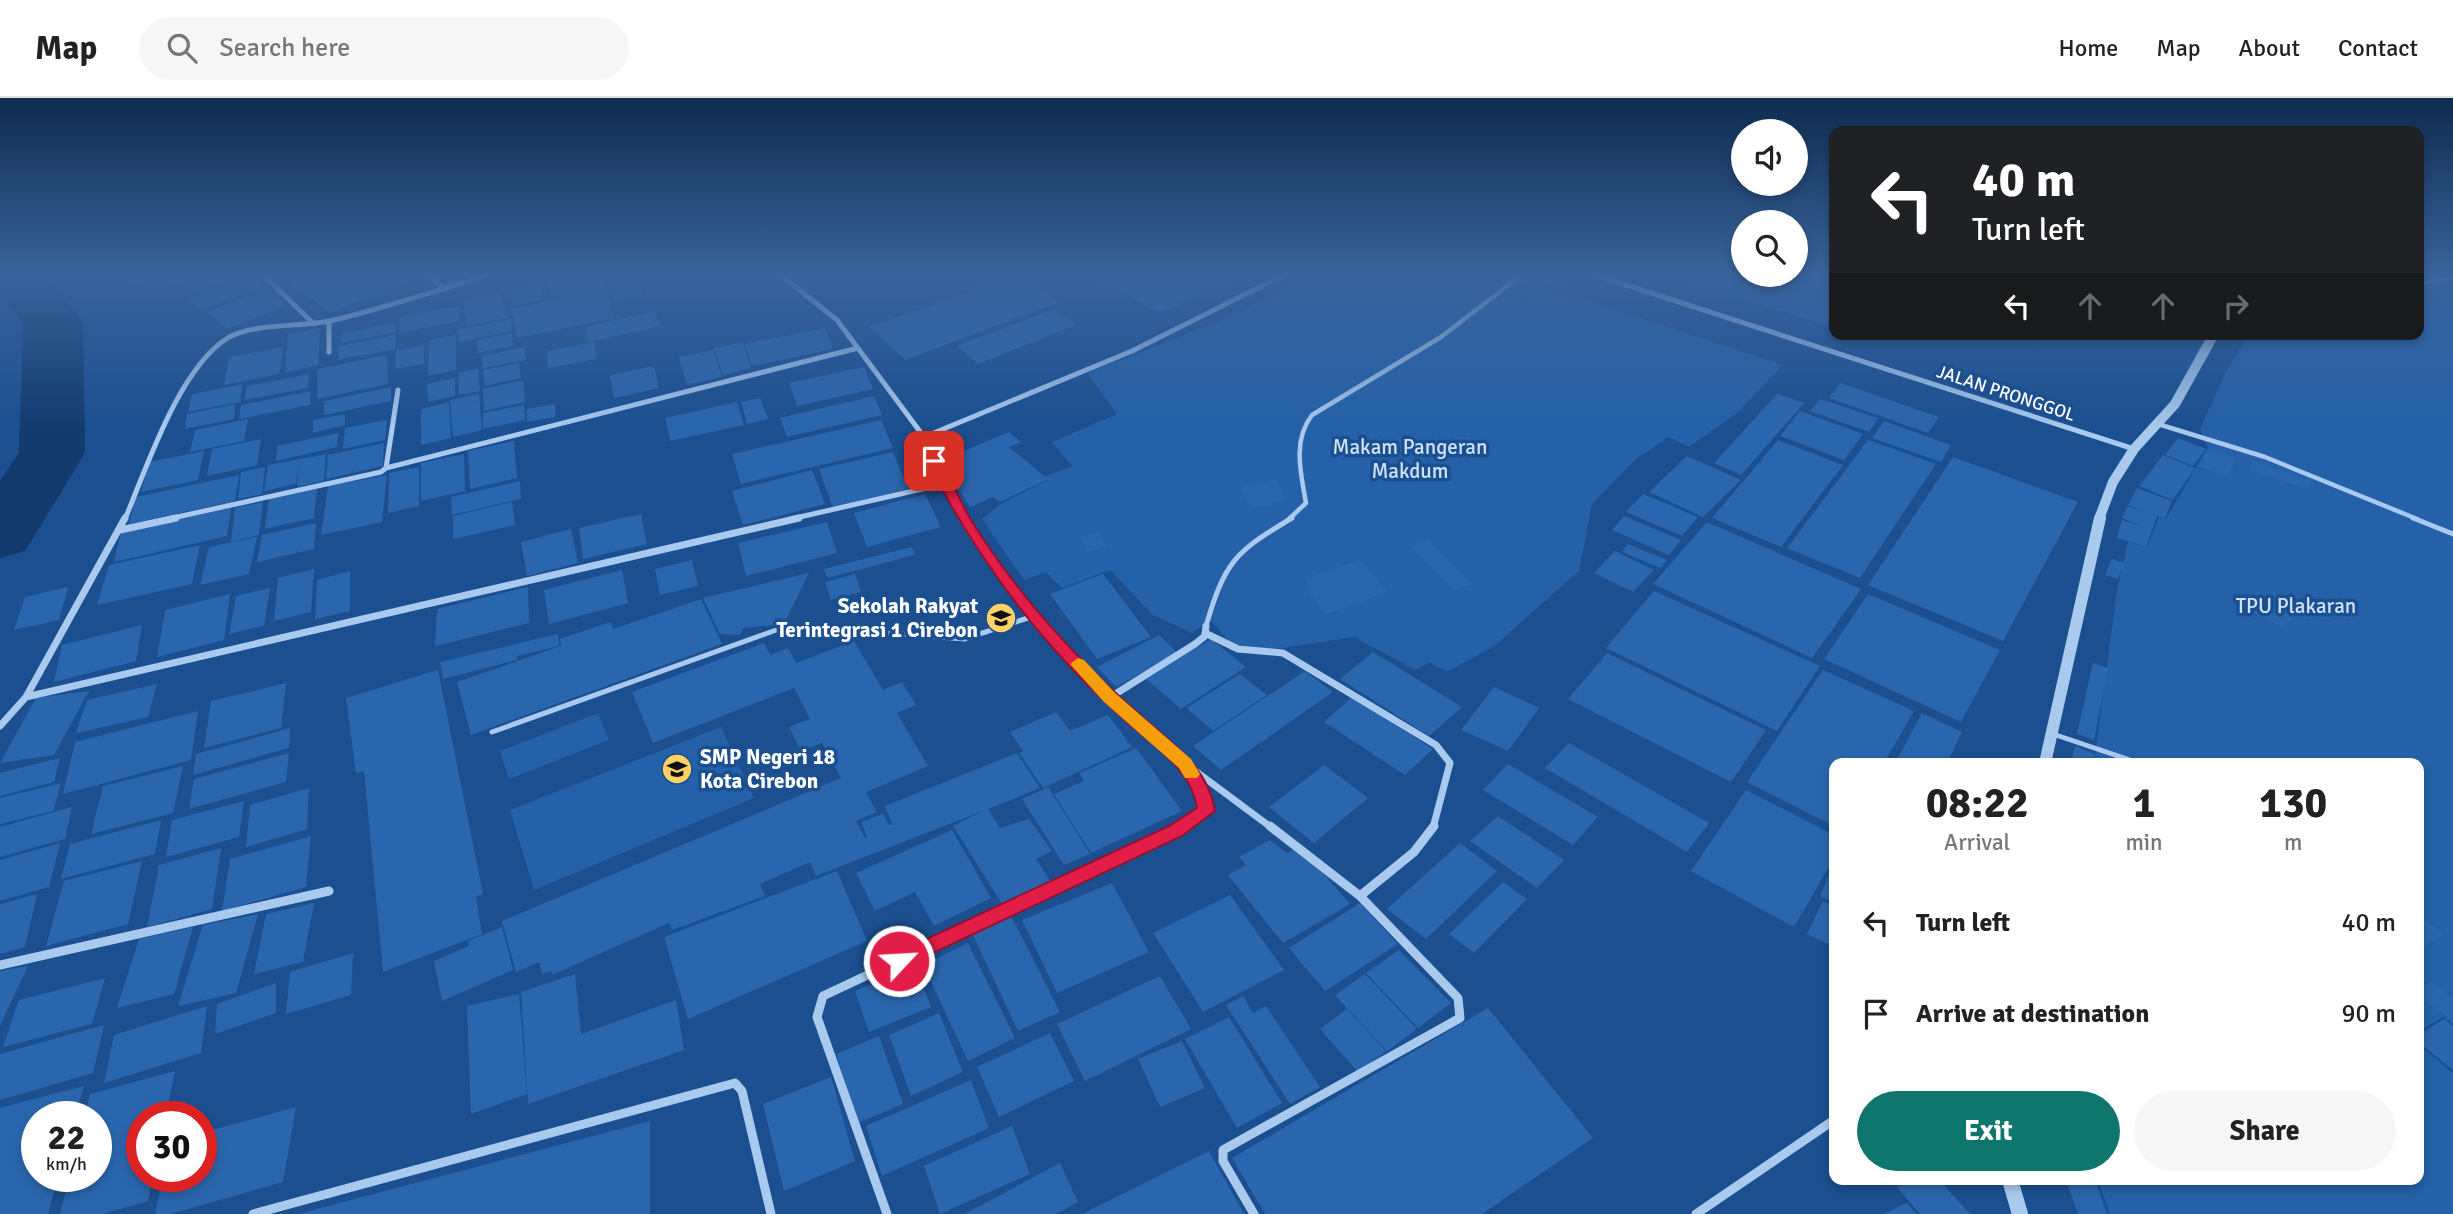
<!DOCTYPE html>
<html lang="en">
<head>
<meta charset="utf-8">
<style>
  :root { --surface:#fff; --page:#f6f6f6; --text:#222; --muted:#767676; --line:#e0e0e0; --accent:#0f766e }
  body { margin:0; font-family:Signika,sans-serif; background:var(--page); color:var(--text); height:100vh; display:flex; flex-direction:column; font-size:26px; white-space:nowrap }
  * { box-sizing:border-box; margin:0 }
  p { font-size:23px; color:var(--muted) }
  .icon { flex:none; width:38px; height:38px; fill:none; stroke:currentColor; stroke-width:2; stroke-linecap:round; stroke-linejoin:round }
  .map { position:relative; flex:1; overflow:hidden }
  .sheet { position:absolute; left:1829px; top:660px; width:595px; height:427px; display:flex; flex-direction:column; background:var(--surface); border-radius:14px; box-shadow:0 4px 10px #0003 }
  .sheet>* { flex:none }
  .top-card { position:absolute; left:1829px; top:28px; width:595px; height:214px; border-radius:14px; box-shadow:0 4px 10px #0003; background:#202124; color:#fff; overflow:hidden }
  .fabs { position:absolute; left:1731px; top:21px; display:grid; gap:14px }
  .fabs a { display:grid; place-items:center; width:77px; height:77px; border-radius:50%; background:var(--surface); box-shadow:0 4px 10px #0003; font-size:35px }
  .speed { position:absolute; left:21px; top:1003px; display:flex; gap:14px; font-size:35px; font-weight:700; text-align:center }
  .speed>* { display:grid; place-content:center; width:91px; height:91px; border-radius:50%; background:var(--surface); box-shadow:0 4px 10px #0003; line-height:1 }
  .speed small { font-size:18px; font-weight:400 }
  .speed .limit { border:10px solid #d22; background:#fff; color:#111 }
  .pin { position:absolute; display:grid; place-items:center; width:60px; height:60px; color:#fff; margin:-30px; border-radius:14px; box-shadow:0 4px 10px #0006 }
  .me { position:absolute; width:77px; margin:-38px; rotate:65deg; stroke-linejoin:round; filter:drop-shadow(0 0 5px #0008) }
  .turn { display:flex; align-items:center; gap:24px; height:147px; padding:0 28px; font-size:32px }
  .turn .icon { width:91px; height:91px; stroke-width:2.5 }
  .turn b { display:block; font-size:49px; line-height:60px }
  .lanes { display:flex; align-items:center; height:66px; padding:0 28px; background:#0003; justify-content:center; gap:35px; direction:ltr }
  .lanes .off { opacity:.35 }
  .eta { display:flex; justify-content:space-evenly; align-items:center; height:119px; text-align:center }
  .eta b { font-size:42px; font-weight:800; line-height:49px }
  .action { display:flex; gap:14px; margin-top:auto; padding:14px 28px }
  .action a { flex:1; height:80px; border-radius:42px; background:var(--accent); color:#fff; font-size:28px; font-weight:800; line-height:80px; text-align:center }
  .action a+a { background:var(--page); color:var(--text) }
  ul { padding:0; list-style:none }
  li { display:flex; align-items:center; gap:21px; height:91px; padding:0 28px }
  li div { flex:1 }
  li b { display:block; font-size:26px }
  li em { font-style:normal }
  header { display:flex; align-items:center; gap:42px; box-sizing:border-box; height:98px; padding:0 35px; background:var(--surface); border-bottom:2px solid var(--line) }
  header strong { font-size:33px }
  nav { display:flex; gap:38px; margin-inline-start:auto; font-size:24px }
  .search { width:490px; height:63px; background:var(--page); display:flex; align-items:center; gap:18px; box-sizing:border-box; padding:0 24px; border-radius:38px; color:var(--muted); font-size:26px }
  .map>svg:first-child { display:block }
  .green { fill:#2461a8 }
  .lines { fill:none; stroke-linecap:round; stroke-linejoin:round }
  .river { fill:#123a6d; fill-rule:evenodd }
  .building { fill:#2a66ad }
  .service-far1 { stroke:#a9c9ee; stroke-width:4.5 }
  .service { stroke:#a9c9ee; stroke-width:5 }
  .minor-far2 { stroke:#a9c9ee; stroke-width:5 }
  .minor-far1 { stroke:#a9c9ee; stroke-width:7 }
  .minor { stroke:#a9c9ee; stroke-width:9 }
  .tertiary-far2 { stroke:#a9c9ee; stroke-width:10 }
  .tertiary-far1 { stroke:#a9c9ee; stroke-width:12 }
  .tertiary { stroke:#a9c9ee; stroke-width:16 }
  .route { fill:#e11d48; stroke:#92132f; stroke-width:2 }
  .slow { fill:#f59e0b }
  .labels { text-anchor:middle; dominant-baseline:central; stroke-width:7; stroke-linejoin:round; paint-order:stroke }
  .far-street-label { font-size:18px; fill:#fff; stroke:#1b4f8f }
  .park-label { font-size:21px; fill:#cfe3fa; stroke:#1b4f8f }
  .poi-label { font-size:21px; font-weight:bold; fill:#fff; stroke:#1b4f8f; text-anchor:end }
</style>
</head>
<body>
<header>
<strong>Map</strong>
<div class="search"><svg class="icon" aria-label="search" viewBox="0 0 24 24"><circle cx="10" cy="10" r="6"/><path d="M15 15l6 6"/></svg>Search here</div>
<nav><a>Home</a><a>Map</a><a>About</a><a>Contact</a></nav>
</header>
<div class="map">
<svg width="2453" height="1116" viewBox="0 0 2453 1116">
  <rect width="100%" height="100%" fill="#1b4f8f"/>
  <path class="green" d="M1314,175H1502L1783,267L1737,315L1689,349L1668,339L1634,363L1592,406L1579,473L1494,548L1447,574L1429,564L1416,572L1354,539L1271,552L1232,546L1210,522L1192,535L1153,517L1110,472L1062,490L1046,474L1024,482L982,421L999,407L1047,382L1045,378L1072,368L1052,344L1117,316L1087,275L1232,218Z
    M1661,175H1834V229L1819,225Z
    M2419,175H2453V926L2443,919L2419,933L2418,665H2094L2117,492L2128,444L2147,449L2159,419L2166,421L2208,349L2200,331L2226,274L2249,236H2418Z
    M598,615L609,642L509,681L500,653Z
    M721,629L754,700L534,792L510,712Z
    M2419,947L2453,975V1116H2110L2098,1082H2418Z"/>
  <g class="lines">
    <path class="river" d="M0,175H43L83,223L85,355L25,453L0,460V383L19,355L23,225L0,196Z"/>
  </g>
  <path class="building" d="M141,175H179V176L138,190L127,180Z
    M186,175H212L173,190L164,184Z
    M218,175L241,178L189,197L180,189Z
    M277,175H305L306,176L285,183Z
    M319,175H332L346,187L309,201L291,185Z
    M340,175H373L351,184Z
    M383,175H394L407,186L330,215L313,201Z
    M546,175H600L603,190L550,200Z
    M606,175H636L643,197L613,203Z
    M1020,175L1059,204L905,262L870,229Z
    M1116,175H1242L1160,216L1100,183Z
    M1529,175H1551L1564,184L1534,194L1515,180Z
    M249,177L264,188L201,212L186,201Z
    M541,188L544,202L513,208L511,194Z
    M266,191L287,207L228,231L207,214Z
    M606,191L614,220L517,240L512,211Z
    M501,194L507,220L467,228L463,203Z
    M459,208L460,223L400,235V219Z
    M1054,211L1076,227L978,266L957,248Z
    M655,213L660,228L589,244L585,229Z
    M511,221L512,233L459,244L458,231Z
    M395,225L396,234L341,245V236Z
    M320,230L318,267L285,275L288,237Z
    M825,230L833,251L752,268L745,246Z
    M512,235L513,248L478,255L477,242Z
    M395,237V251L338,262L339,248Z
    M456,237V272L428,278L429,242Z
    M594,244L596,261L548,270L547,253Z
    M743,244L751,270L723,277L714,250Z
    M424,247V266L395,271L396,253Z
    M283,249L279,276L224,287L229,259Z
    M524,249L526,262L483,270L482,258Z
    M713,252L722,279L687,287L679,259Z
    M387,257L388,286L317,301L318,271Z
    M519,265L521,280L484,288L483,272Z
    M654,268L659,290L614,300L610,277Z
    M864,269L873,291L797,308L789,285Z
    M478,271L480,293L459,297L458,275Z
    M309,276L308,290L244,302L247,288Z
    M455,280V298L428,304L427,286Z
    M523,282L525,304L484,313L483,291Z
    M1840,285L1939,319L1928,335L1829,300Z
    M243,286L240,304L188,314L192,296Z
    M391,289V303L324,317V303Z
    M311,293L310,307L239,321L241,307Z
    M479,296L482,332L453,339L450,302Z
    M1777,296L1804,305L1741,377L1714,365Z
    M874,298L882,317L787,339L780,320Z
    M760,300L768,321L747,326L741,304Z
    M1820,301L1878,320L1869,334L1810,313Z
    M449,304L451,340L421,347V311Z
    M737,304L744,327L670,343L665,320Z
    M235,306L234,321L185,331L187,316Z
    M555,306V319L527,324V311Z
    M524,307L525,322L483,331V315Z
    M1800,313L1863,336L1844,362L1780,338Z
    M345,316V327L313,335V322Z
    M248,321L244,343L190,354L195,332Z
    M387,322L385,342L343,351L345,330Z
    M881,322L893,350L741,386L732,356Z
    M1884,323L1951,347L1941,364L1872,340Z
    M1009,334L1021,344L1009,349L1048,381L1000,404L993,399L970,409L950,378L962,372L947,360Z
    M338,335L337,349L276,363L277,348Z
    M2178,340L2206,351L2193,368L2165,357Z
    M261,341L257,367L207,378L212,351Z
    M1778,342L1843,367L1781,449L1712,420Z
    M1868,342L1936,366L1860,480L1787,450Z
    M514,343L517,380L470,391L468,353Z
    M384,345L383,368L326,381L328,357Z
    M2209,351L2237,360L2228,379L2198,368Z
    M204,353L198,382L141,394L149,364Z
    M893,354L908,391L833,410L819,371Z
    M326,356L324,383L297,389L299,367L296,386L264,393L268,367Z
    M464,356L465,393L421,403V365Z
    M2163,357L2195,370L2173,402L2139,388Z
    M1687,358L1741,382L1703,419L1649,394Z
    M1953,359L2078,404L2003,543L1868,487Z
    M2253,363L2311,383L2307,391L2249,371Z
    M265,369L262,396L238,401L241,374Z
    M419,369V408L388,415L389,375Z
    M812,372L825,406L743,427L732,393Z
    M239,377L235,403L129,426L135,399Z
    M387,377L382,424L321,437L328,388Z
    M1276,381L1287,403L1251,410L1240,388Z
    M520,383L521,401L452,417L451,399Z
    M317,390L314,420L265,431L269,400Z
    M2137,390L2172,403L2165,420L2157,418L2146,449L2117,440L2122,422L2141,428L2122,420L2128,408L2150,416L2128,407Z
    M925,396L941,429L867,449L854,415Z
    M1643,396L1698,419L1682,438L1626,414Z
    M263,404L259,437L231,444L235,410Z
    M512,404L515,427L453,441V418Z
    M231,410L227,438L114,464L121,434Z
    M641,416L647,446L583,461L579,430Z
    M1624,418L1681,442L1669,457L1612,432Z
    M827,424L837,455L746,478L738,445Z
    M1707,424L1861,491L1812,560L1653,486Z
    M316,425L314,451L257,464L262,437Z
    M571,431L578,465L527,478L521,444Z
    M1100,435L1107,449L1087,454L1080,439Z
    M257,439L249,476L200,487L209,449Z
    M1428,441L1472,486L1454,493L1410,448Z
    M1628,446L1667,462L1660,470L1622,454Z
    M200,447L192,486L97,507L109,467Z
    M912,449L915,457L827,480L824,471Z
    M1615,453L1654,472L1633,494L1594,475Z
    M2112,461L2124,465L2118,481L2105,477Z
    M692,462L698,488L660,497L655,471Z
    M1360,462L1388,494L1326,516L1307,492L1312,491L1305,481Z
    M314,471L311,514L274,523L278,480Z
    M622,472L628,505L549,526L544,492Z
    M350,473V513L315,521L317,482Z
    M809,475L784,526L743,530L740,537L720,536L703,500Z
    M855,476L861,494L831,502L825,484Z
    M1103,476L1151,539L1097,561L1050,496Z
    M68,489L59,522L14,532L25,499Z
    M528,489L529,525L435,548L437,511Z
    M270,490L264,528L229,536L236,498Z
    M1654,493L1820,568L1777,633L1606,550Z
    M230,496L224,542L157,559L165,512Z
    M1868,496L2000,552L1961,624L1824,561Z
    M2249,498L2293,520L2284,530L2240,507Z
    M701,501L722,546L471,637L457,584L561,548L560,541L610,524L613,531Z
    M142,527L136,563L54,584L62,547Z
    M558,536L559,548L517,558V562L443,581L440,564Z
    M1159,537L1178,555L1116,589L1097,569Z
    M1211,541L1246,569L1181,611L1146,581Z
    M854,543L883,592L902,584L916,607L897,615L928,668L866,694L877,714L856,723L865,740L867,739L861,724L883,716L889,727L892,726L885,708L1017,655L1040,690L988,711L1000,730L1029,721L1052,753L1036,761L1052,786L1004,809L953,728L985,712L816,778L810,764L760,786L765,798L672,832L669,825L552,877L551,873L542,876L539,864L516,874L502,823L841,680L822,645L801,653L789,629L810,621L794,590L653,645L632,594L764,545L770,557L788,550L796,565Z
    M1373,554L1462,609L1429,638L1340,581Z
    M1607,555L1766,632L1731,684L1568,601Z
    M2093,565L2108,570L2094,642L2077,636Z
    M438,572L483,796L476,799L482,836L383,874L364,673L356,675L346,600Z
    M1823,572L1914,613L1884,665H1834V728L1747,684Z
    M1305,573L1333,594L1221,672L1193,648Z
    M1240,576L1267,597L1213,633L1186,610Z
    M286,585L281,630L204,650L211,603Z
    M157,586L148,619L76,635L87,602Z
    M1494,589L1539,610L1508,653L1461,632Z
    M89,593L54,657L0,665L36,600Z
    M1352,599L1433,651L1405,677L1324,624Z
    M198,613L191,662L63,696L75,644Z
    M1056,614L1070,633L1108,617L1132,649L1043,690L1019,655L1023,653L1010,634Z
    M1922,615L1962,634L1947,665H1895Z
    M290,630L289,650L193,677L196,656Z
    M1569,645L1709,725L1687,754L1545,670Z
    M2075,648L2095,656L2093,665H2071Z
    M1136,650L1182,713L1091,755L1054,696L1084,683L1080,675Z
    M289,655L286,684L189,711L194,681Z
    M60,660L54,684L0,698V675Z
    M1508,666L1598,719L1573,747L1483,692Z
    M1324,667L1368,700L1314,745L1269,709Z
    M183,668L173,715L91,736L103,688Z
    M61,685L53,713L0,726V700Z
    M1048,689L1090,756L1064,767L1022,701Z
    M309,690L307,731L246,749L250,707Z
    M1746,692L1834,737V760L1794,829L1691,773Z
    M244,703L239,739L166,759L172,722Z
    M72,709L65,741L0,759V729Z
    M1498,718L1564,762L1537,790L1470,743Z
    M161,722L155,756L61,781L70,746Z
    M952,732L991,800L934,828L915,794L875,813L856,775Z
    M311,738L306,789L222,813L230,761Z
    M1270,742L1287,755L1293,752L1323,775L1350,806L1283,845L1228,777L1246,767L1239,759Z
    M60,745L49,789L0,803V762Z
    M1460,745L1497,773L1426,841L1387,811Z
    M221,750L212,811L147,829L159,767Z
    M142,763L128,826L46,848L64,783Z
    M837,773L867,843L688,921L664,839Z
    M1829,777L1834,779V805L1820,798Z
    M1503,784L1527,801L1474,855L1449,836Z
    M1112,785L1149,854L1057,895L1022,822Z
    M37,796L25,849L0,856V806Z
    M1230,797L1284,872L1203,914L1153,835Z
    M1823,803L1834,808V849L1807,836Z
    M314,805L303,864L254,876L266,816Z
    M1360,805L1398,846L1325,893L1289,850Z
    M258,816L236,895L178,908L203,827Z
    M2418,817L2444,836L2418,852Z
    M1011,818L1060,914L1018,933L972,835Z
    M193,829L174,896L117,910L139,841Z
    M502,829L513,872L442,903L434,863L469,848L468,843Z
    M968,845L1015,940L968,963L923,867Z
    M1399,852L1451,905L1418,930L1366,875Z
    M353,855L351,897L286,916L290,874Z
    M28,868L0,928V873Z
    M915,869L931,909L869,934L855,893Z
    M575,876L581,936L676,902L684,952L528,1006L521,894Z
    M1365,876L1417,931L1387,953L1335,897Z
    M1160,878L1191,931L1085,983L1057,926Z
    M105,880L92,926L3,949L19,902Z
    M2430,883L2453,900V922L2418,898Z
    M276,885V915L215,936L217,906Z
    M519,896L527,996L471,1016L467,908Z
    M1243,898L1253,915L1266,908L1320,989L1290,1006L1226,907Z
    M207,908L201,955L104,985L114,937Z
    M1488,910L1593,1040L1482,1116H1265L1232,1060Z
    M1347,911L1386,953L1358,974L1320,931Z
    M939,915L963,974L911,998L889,937Z
    M1229,919L1282,1005L1237,1030L1185,941Z
    M2444,921L2453,928V972L2418,944V937Z
    M104,927L93,975L0,1002V956Z
    M1050,935L1074,983L999,1019L977,969Z
    M879,938L903,1006L858,1025L836,956Z
    M1182,943L1205,990L1160,1009L1138,961Z
    M175,973L166,1018H142V1078H153L148,1103L103,1116H60L70,1078H96V1018H85L90,996Z
    M831,979L855,1063L784,1093L763,1006Z
    M971,982L989,1030L882,1078L866,1028Z
    M84,988L75,1018H37V1078H58L48,1116H0V1010Z
    M296,1009L283,1084L170,1116H155L163,1078H201V1035Z
    M650,1023V1116H302V1115Z
    M1012,1028L1030,1076L940,1116L924,1068Z
    M1209,1053L1244,1116H1082Z
    M1060,1065L1078,1104L1056,1116H965Z
    M1909,1082H1939L1970,1116H1920L1897,1089Z
    M2066,1082H2095L2107,1116H2078Z
    M1907,1105L1916,1116H1884Z"/>
  <g class="lines">
    <path class="service-far1" d="M2418,186L2453,179
      M2158,326L2265,359L2417,421
      M1289,421L1306,405C1301,376 1292,343 1312,317L1441,239L1524,175"/>
    <path class="service" d="M2413,420L2453,436
      M1206,528C1225,463 1235,454 1292,420
      M492,634L779,531L802,528L964,541L1034,518
      M2053,636L2139,665"/>
    <path class="minor-far2" d="M261,175L314,226
      M425,175L445,191
      M778,175L837,222L924,339L963,421
      M1589,175L2134,351
      M329,223V254
      M924,339L1132,253L1288,175
      M386,370L398,292
      M125,421C147,369 178,273 226,241C250,225 301,229 330,223C386,210 440,191 495,175
      M168,421L381,374L386,370L858,250
      M791,421L944,386"/>
    <path class="minor-far1" d="M962,420C995,479 1060,550 1108,598C1142,633 1200,660 1206,713L1181,730
      M120,432L176,420
      M1205,535L1238,551L1283,555L1436,647L1450,665L1433,730
      M26,599L799,420
      M1109,600L1195,546L1205,538L1206,528
      M0,628L26,599L125,420
      M1190,669L1272,730"/>
    <path class="minor" d="M1360,798L1414,754L1434,728
      M0,867L329,793
      M253,1116L735,985L742,993L771,1116
      M887,1116L817,919L823,898L1184,728
      M1254,1116L1223,1063V1052L1460,920L1458,900L1360,798L1270,728
      M1696,1116L1834,1022"/>
    <path class="tertiary-far2" d="M2099,421L2113,384L2134,351L2175,306L2214,236"/>
    <path class="tertiary-far1" d="M2045,665L2100,420"/>
    <path class="tertiary" d="M2010,1082L2020,1116"/>
  </g>
  <linearGradient id="sky" x2="0" y2="1"><stop stop-color="#0f2b4f"/><stop offset="0.53" stop-color="#39639b"/><stop offset="1" stop-color="#39639b" stop-opacity="0"/></linearGradient>
  <rect width="2453" height="331" fill="url(#sky)"/>
  <path class="route" d="M929,360H939C951,379 959,402 971,422C1017,496 1080,565 1146,622C1176,648 1209,672 1215,713L1182,738L899,871L892,869L889,863L892,857L1169,728L1197,710C1192,672 1155,649 1128,625C1045,552 977,461 927,363Z"/>
  <path class="slow" d="M1078,560L1084,562L1115,595L1191,661L1200,676L1197,680H1185L1179,670L1104,604L1070,566Z"/>
  <defs>
    <g id="school-disc" transform="scale(1.575)"><circle r="9.5" fill="#ffd166" stroke="#1b4f8f"/><path d="M0-5L7-2L0 1L-7-2ZM-4 1L0 2.5L4 1V4Q0 6-4 4Z" fill="#111"/></g>
  </defs>
  <g fill-rule="evenodd">
    <use href="#school-disc" x="1001" y="520"/>
    <use href="#school-disc" x="677" y="671"/>
  </g>
  <g class="labels">
    <g class="far-street-label">
      <text transform="translate(2006 295) rotate(18)">JALAN PRONGGOL</text>
    </g>
    <g class="park-label">
      <text x="1410" y="349">Makam Pangeran<tspan x="1410" dy="24">Makdum</tspan></text>
      <text x="2296" y="508">TPU Plakaran</text>
    </g>
    <g class="poi-label">
      <text x="978" y="508">Sekolah Rakyat<tspan x="978" dy="24">Terintegrasi 1 Cirebon</tspan></text>
      <text x="700" y="659" text-anchor="start">SMP Negeri 18<tspan x="700" dy="24">Kota Cirebon</tspan></text>
    </g>
  </g>
</svg>
<div class="fabs">
<a><svg class="icon" aria-label="sound" viewBox="0 0 24 24"><path d="M4 9h4l5-4v14l-5-4H4zM17 9q2 3 0 6"/></svg></a>
<a><svg class="icon" aria-label="search" viewBox="0 0 24 24"><circle cx="10" cy="10" r="6"/><path d="M15 15l6 6"/></svg></a>
</div>
<div class="speed"><div>22<small>km/h</small></div><div class="limit">30</div></div>
<div class="pin" style="left:934px;top:363px;background:#d93025"><svg class="icon" aria-label="arrive" viewBox="0 0 24 24"><path d="M6 21V4h12l-3 4 3 4H6"/></svg></div>
<svg class="me" style="left:899px;top:863px" viewBox="-20 -20 40 40"><circle r="17" fill="#e11d48" stroke="#fff" stroke-width="3"/><path d="M0-11L8 9 0 5-8 9z" fill="#fff"/></svg>
<div class="top-card">
<div class="turn"><svg class="icon" aria-label="left" viewBox="0 0 24 24"><path d="M17 20v-9H6M10 6l-5 5 5 5"/></svg><div><b>40 m</b>Turn left</div></div>
<div class="lanes"><svg class="icon" aria-label="left" viewBox="0 0 24 24"><path d="M17 20v-9H6M10 6l-5 5 5 5"/></svg><svg class="icon off" aria-label="ahead" viewBox="0 0 24 24"><path d="M12 20V5M6 11l6-6 6 6"/></svg><svg class="icon off" aria-label="ahead" viewBox="0 0 24 24"><path d="M12 20V5M6 11l6-6 6 6"/></svg><svg class="icon off" aria-label="right" viewBox="0 0 24 24"><path d="M7 20v-9h11M14 6l5 5-5 5"/></svg></div>
</div>
<section class="sheet">
<div class="eta">
<div><b>08:22</b><p>Arrival</p></div>
<div><b>1</b><p>min</p></div>
<div><b>130</b><p>m</p></div>
</div>
<ul>
<li><svg class="icon" aria-label="left" viewBox="0 0 24 24"><path d="M17 20v-9H6M10 6l-5 5 5 5"/></svg><div><b>Turn left</b></div><em>40 m</em></li>
<li><svg class="icon" aria-label="arrive" viewBox="0 0 24 24"><path d="M6 21V4h12l-3 4 3 4H6"/></svg><div><b>Arrive at destination</b></div><em>90 m</em></li>
</ul>
<div class="action"><a>Exit</a><a>Share</a></div>
</section>
</div>
</body>
</html>
